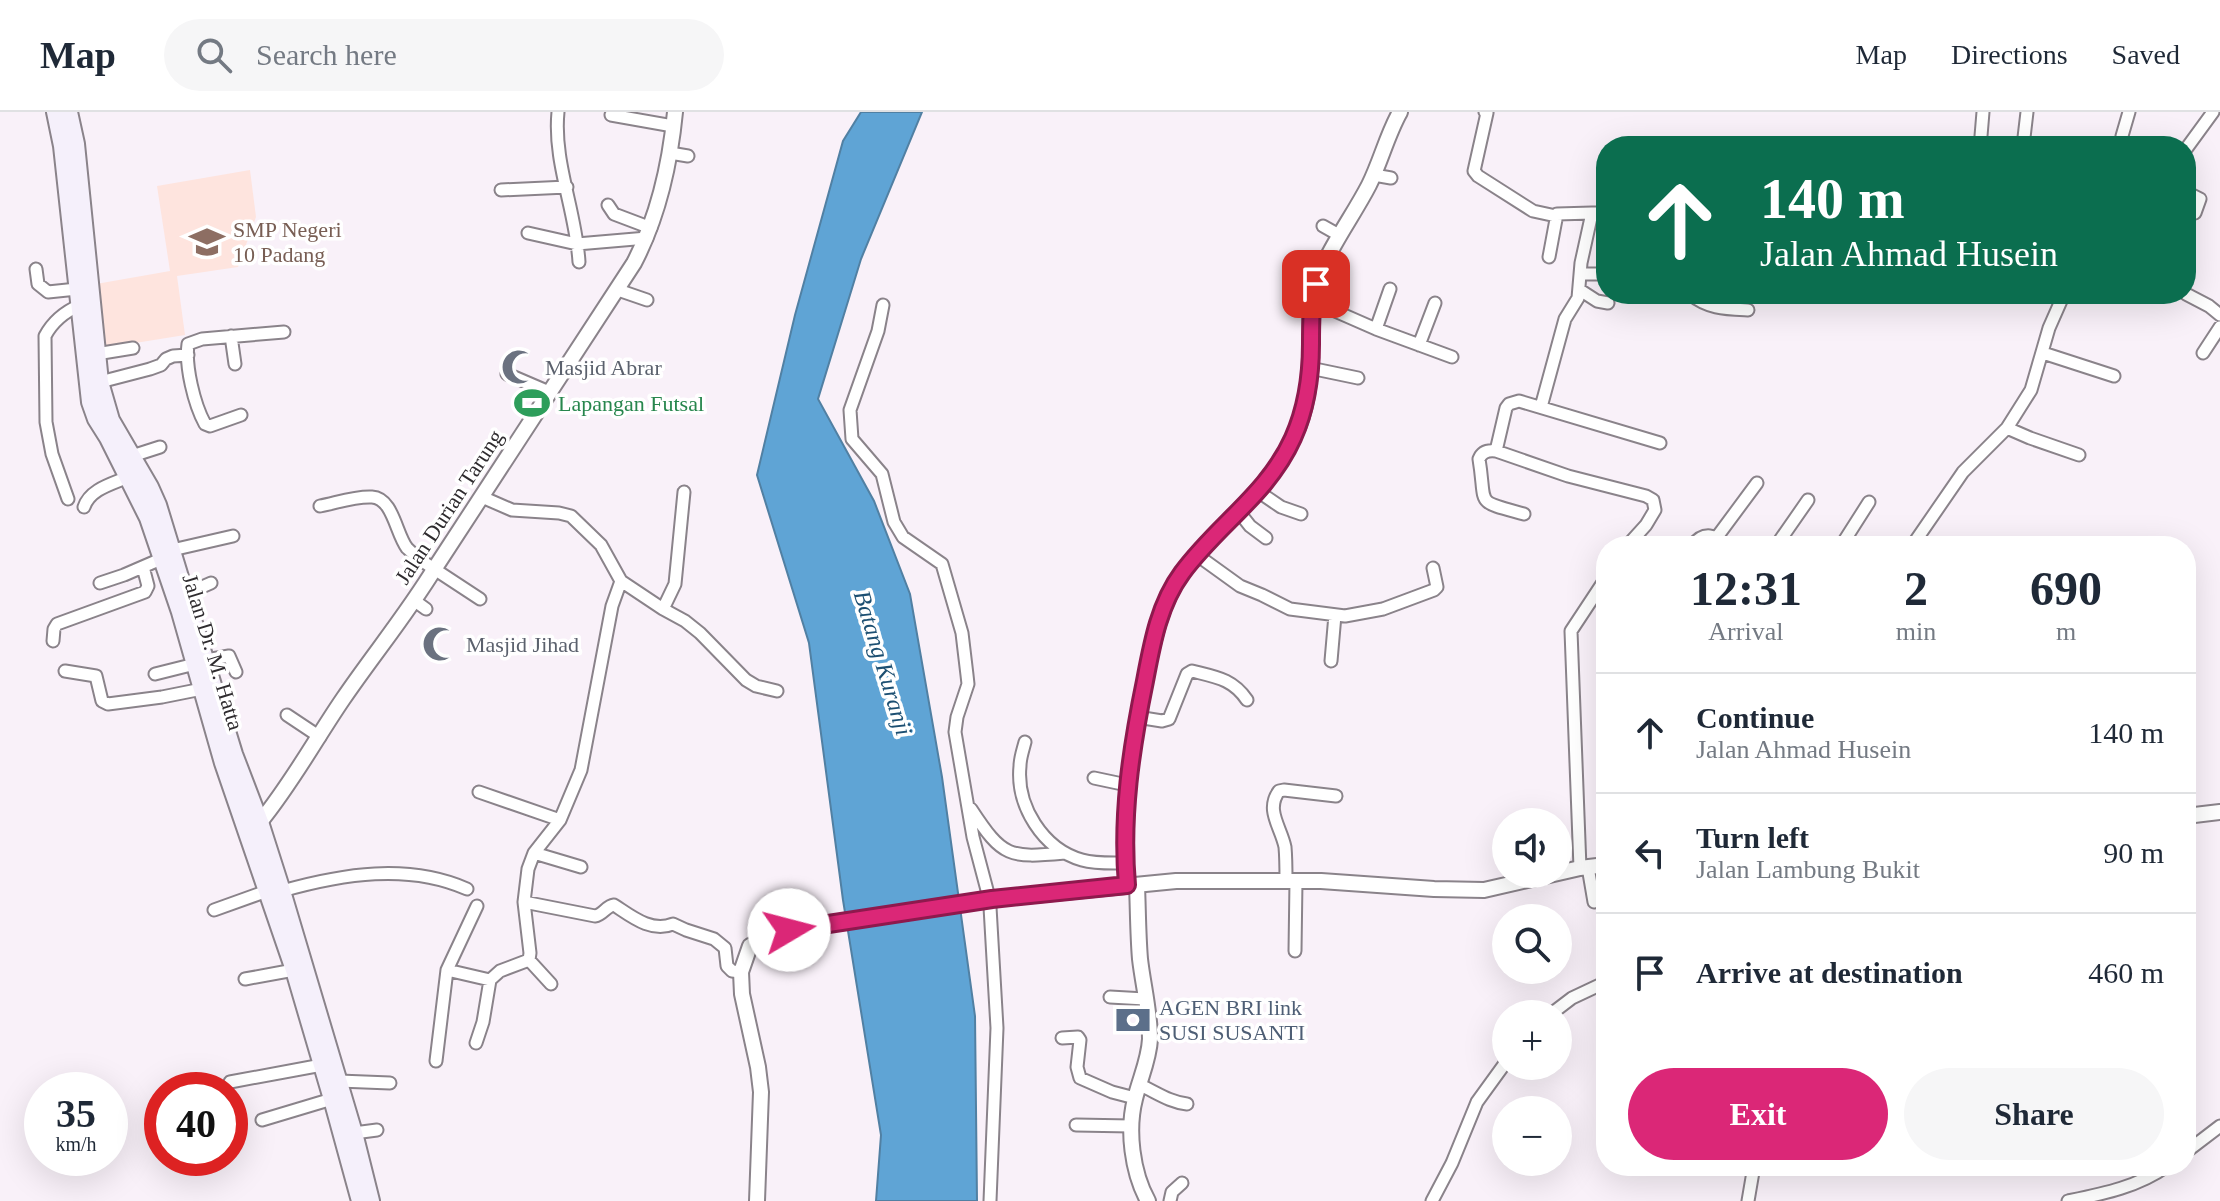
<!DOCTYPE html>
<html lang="en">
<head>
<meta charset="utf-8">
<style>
  :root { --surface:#fff; --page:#f6f6f7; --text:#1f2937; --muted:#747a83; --line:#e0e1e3; --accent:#db2777 }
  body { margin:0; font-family:Georgia,serif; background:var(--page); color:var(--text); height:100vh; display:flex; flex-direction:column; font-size:30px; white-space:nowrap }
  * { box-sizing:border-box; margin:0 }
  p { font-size:26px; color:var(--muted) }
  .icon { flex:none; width:44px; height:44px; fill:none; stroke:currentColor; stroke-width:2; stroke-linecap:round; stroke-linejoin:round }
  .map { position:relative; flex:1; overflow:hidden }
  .side { position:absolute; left:1596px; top:424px; width:600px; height:640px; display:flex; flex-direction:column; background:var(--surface); border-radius:32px; box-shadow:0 8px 32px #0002 }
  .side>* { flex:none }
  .top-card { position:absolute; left:1596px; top:24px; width:600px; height:168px; border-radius:32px; box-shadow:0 8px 32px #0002; background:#0b6e4f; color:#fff; overflow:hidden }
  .fabs { position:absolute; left:1492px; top:696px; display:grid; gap:16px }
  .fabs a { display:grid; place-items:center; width:80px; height:80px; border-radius:50%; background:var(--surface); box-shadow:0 8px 32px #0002; font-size:40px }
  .speed { position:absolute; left:24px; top:960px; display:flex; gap:16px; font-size:40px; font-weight:700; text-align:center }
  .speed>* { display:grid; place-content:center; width:104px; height:104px; border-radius:50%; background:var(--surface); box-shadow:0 8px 32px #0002; line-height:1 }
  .speed small { font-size:20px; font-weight:400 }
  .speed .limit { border:12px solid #d22; background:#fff; color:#111 }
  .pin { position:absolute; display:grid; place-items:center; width:68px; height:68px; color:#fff; margin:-34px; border-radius:16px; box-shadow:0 4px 12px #0006 }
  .me { position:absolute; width:88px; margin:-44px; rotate:82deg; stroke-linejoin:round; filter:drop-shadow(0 0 6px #0008) }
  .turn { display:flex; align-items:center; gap:28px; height:168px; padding:0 32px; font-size:36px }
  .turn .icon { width:104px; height:104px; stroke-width:2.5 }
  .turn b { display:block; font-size:56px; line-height:68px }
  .eta { display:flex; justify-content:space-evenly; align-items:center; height:136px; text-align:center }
  .eta b { font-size:48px; font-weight:800; line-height:56px }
  .cta { display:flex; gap:16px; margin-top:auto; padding:16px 32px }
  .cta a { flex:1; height:92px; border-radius:48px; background:var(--accent); color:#fff; font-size:32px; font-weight:800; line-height:92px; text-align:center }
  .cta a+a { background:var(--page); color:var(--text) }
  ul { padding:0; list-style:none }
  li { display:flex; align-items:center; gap:24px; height:120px; padding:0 32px; border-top:2px solid var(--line) }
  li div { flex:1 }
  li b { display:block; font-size:30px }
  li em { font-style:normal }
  header { display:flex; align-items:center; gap:48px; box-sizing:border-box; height:112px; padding:0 40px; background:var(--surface); border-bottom:2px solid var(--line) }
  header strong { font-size:38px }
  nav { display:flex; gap:44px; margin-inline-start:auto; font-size:28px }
  .search { width:560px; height:72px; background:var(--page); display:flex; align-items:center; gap:20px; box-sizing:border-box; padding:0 28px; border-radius:44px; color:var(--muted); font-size:30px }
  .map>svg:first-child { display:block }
  .education { fill:#fee4de }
  .water { fill:#5fa4d5; stroke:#5180a3; stroke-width:2 }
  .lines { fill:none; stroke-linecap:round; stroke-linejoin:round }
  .minor-casing { stroke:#8a838a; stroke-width:15 }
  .tertiary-casing { stroke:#8a838a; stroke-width:18 }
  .secondary-casing { stroke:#8a838a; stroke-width:20 }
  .minor { stroke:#fff; stroke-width:11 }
  .tertiary { stroke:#fff; stroke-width:14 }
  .secondary { stroke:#f5f0fb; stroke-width:16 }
  .tertiary-bridge-casing { stroke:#8a838a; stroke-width:18; stroke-linecap:butt }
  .tertiary-bridge { stroke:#fff; stroke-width:14 }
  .route-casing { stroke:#8e194d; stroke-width:20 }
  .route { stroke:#db2777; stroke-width:14 }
  .labels { text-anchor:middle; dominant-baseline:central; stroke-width:7; stroke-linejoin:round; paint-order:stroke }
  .education-label { font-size:22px; fill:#785e54; stroke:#fff; text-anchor:start }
  .worship-label { font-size:22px; fill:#5b616d; stroke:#fff; text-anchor:start }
  .leisure-label { font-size:22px; fill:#27864d; stroke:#fff; text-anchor:start }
  .street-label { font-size:22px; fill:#2f2c2f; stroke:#fff }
  .service-label { font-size:22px; fill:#4e5e75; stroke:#fff; text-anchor:start }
  .water-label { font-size:24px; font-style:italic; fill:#1c4f72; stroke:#fff }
</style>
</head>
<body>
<header>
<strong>Map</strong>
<div class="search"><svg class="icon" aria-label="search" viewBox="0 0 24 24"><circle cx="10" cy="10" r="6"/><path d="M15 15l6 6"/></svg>Search here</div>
<nav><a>Map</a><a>Directions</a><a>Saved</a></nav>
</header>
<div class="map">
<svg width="2220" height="1089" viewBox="0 0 2220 1089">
  <rect width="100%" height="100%" fill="#f9f1f9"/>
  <path class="education" d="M250,58L256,105L238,155L177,164L185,223L104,236L96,172L170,159L157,74Z"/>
  <path class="water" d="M861,0H922L861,147L818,287L874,389L910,482L942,665L975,904L977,1089H876L881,1023L843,788L809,531L757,363L795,203L843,29Z"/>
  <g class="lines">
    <g class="minor-casing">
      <path id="minor" d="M558,0C553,50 576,99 579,150
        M1485,0L1487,1L1474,59L1478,64L1533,99L1556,104
        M611,3L673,14
        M1981,24L1983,0
        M2023,34L2027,0
        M2124,34L2122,24L2129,0
        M2186,37L2213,0
        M670,41L688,44
        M1374,63L1391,66
        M501,78L567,75
        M2186,80L2200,87L2195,101
        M608,93L614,102L651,116
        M1323,114L1339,123
        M528,121L577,132L647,126
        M1549,145L1557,102L1592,101
        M36,157L38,172L48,180L77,177
        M1581,162H1606
        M618,178L647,188
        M1580,178L1597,189L1608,191
        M1690,182C1708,197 1726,197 1748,198
        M2186,182L2209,194L2220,203
        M1312,189L1376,217L1452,245
        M883,193L878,219L850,298L852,327L882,362L894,410L903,425L942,452L962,521L967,563L968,572L957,605L955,620L973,725L987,778L990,795L997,916L990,1089
        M1376,217L1390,177
        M231,224L235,252
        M1419,233L1435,191
        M2043,241L2114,264
        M2203,241L2220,215
        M96,242L133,236
        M1310,256L1358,266
        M507,262L549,280
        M100,270L150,257L161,253L166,247L173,244L188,243
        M1541,295L1565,207L1578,186L1581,151L1592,101H1606
        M241,303L210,314L205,312C194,292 185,254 188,232L202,227L284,220
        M2007,316L2030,326L2079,343
        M1496,339L1506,296L1509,292L1519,289L1660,331
        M132,344L160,335
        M1259,380L1281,395L1301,402
        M482,385L512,398L559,401L571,404L601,433L621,469L663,497L685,509L700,521L746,568L756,574L777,579
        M68,387L52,342L46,310L45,224C53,209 64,200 80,193
        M320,394C336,391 355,384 372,385C393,386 396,422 407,436C408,437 416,444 416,445L480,487
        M84,395C90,377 112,372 128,365
        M1239,400L1250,414L1266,426
        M1524,402C1473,388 1487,395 1479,347C1482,339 1489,338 1496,339L1568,364L1646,384L1653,388L1655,398L1646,413L1627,434
        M1717,425L1757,371
        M1692,434C1704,418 1715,423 1729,434
        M1776,434L1808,388
        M1841,434L1869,390
        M1912,434L1963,360L2007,316L2031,278L2049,216L2064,182
        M172,438L233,424
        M1197,443L1240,474L1262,483L1290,497L1345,504L1383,497L1434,478L1437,475L1433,456
        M100,471L124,463L161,447
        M186,482L211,471
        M415,489L426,497
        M663,497L675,472L684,380
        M53,529L54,517L57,512L145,480L148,474L143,455
        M206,548L229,544L236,560
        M1331,549L1335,503
        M65,559L96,564L102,589L108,592L162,585L202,577
        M155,562L195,552
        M287,603L320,625
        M1137,605L1162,609L1169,607L1187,562L1192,559C1216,565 1233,567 1247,588
        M1025,630C1023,638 1020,646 1020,654C1016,694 1043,737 1082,748C1096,752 1111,751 1126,751
        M1094,666L1127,673
        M479,680L560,708
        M971,697C1003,746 1009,746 1065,741
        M534,741L581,755
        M1588,755L1594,790
        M1580,756L1571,519L1606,466
        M1286,769C1286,758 1286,746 1285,735C1281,715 1265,698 1279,679L1284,678L1336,684
        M282,779C342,762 408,751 467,777
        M524,790L595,804C603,803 606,794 614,793C631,804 651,821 673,812L686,818L714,827L725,836L727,854L732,859L741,860
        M214,798L267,779
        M1295,839L1296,769
        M529,848L551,872
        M447,858L490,868L500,859L529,848L530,841L524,790L528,757L534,741L560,708L581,658L612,494L621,469
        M245,867L294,858
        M1110,885L1145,887
        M1551,902L1572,886L1606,870
        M1062,926L1078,925L1080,928L1077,955L1080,966L1112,980L1135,986
        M476,931L483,910L490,868
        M436,949L447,858L477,794
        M339,969L390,971
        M230,970L322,953
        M1140,973C1156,980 1169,990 1187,992
        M262,1008L332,987
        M1076,1013L1131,1014
        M354,1021L377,1018
        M2186,1040L2220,1014
        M1170,1089L1172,1080L1182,1071
        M1432,1089L1452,1051L1477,990L1506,950
        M1748,1089L1754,1054
        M2068,1089C2102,1082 2138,1075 2167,1054"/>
    </g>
    <g class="tertiary-casing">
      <path id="tertiary" d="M2186,704L2220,700
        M260,710C292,671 315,628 343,587C373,543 407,502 435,456L634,151C658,105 670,52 675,0
        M1127,773C1121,703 1131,637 1145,568C1153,531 1160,491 1183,460C1223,407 1272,379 1299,313C1308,289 1311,261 1311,235C1312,219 1309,203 1312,187C1321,145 1350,110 1369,73C1381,49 1387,23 1400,0
        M1137,773C1138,798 1138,823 1140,847C1143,873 1150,900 1150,927C1149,948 1140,966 1135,987C1127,1018 1132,1060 1148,1089
        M992,787L1176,769H1321L1434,777L1484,778L1580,756L1606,753
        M757,1089L761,980L758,955L742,882L741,860L750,834L775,821L796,817"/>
    </g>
    <g class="secondary-casing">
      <path id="secondary" d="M55,0L62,34L90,290L96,307L108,326L148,406L180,500L223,651L294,858L332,987L360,1089
        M69,0L76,32L100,270L111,308L150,375L158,393L234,642L260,710L282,779L354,1021L371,1089"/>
    </g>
    <use href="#minor" class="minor"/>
    <use href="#tertiary" class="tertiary"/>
    <use href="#secondary" class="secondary"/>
    <g class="tertiary-bridge-casing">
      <path id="tertiary-bridge" d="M796,817L992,787"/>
    </g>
    <use href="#tertiary-bridge" class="tertiary-bridge"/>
  </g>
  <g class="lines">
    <g class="route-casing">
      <path id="route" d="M789,818L992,787L1127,773C1121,704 1131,637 1145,569C1152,532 1159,492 1182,461C1217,413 1268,382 1293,326C1306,297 1311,264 1311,232C1311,211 1311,193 1316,172"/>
    </g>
    <use href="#route" class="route"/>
  </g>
  <defs>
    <g id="school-bare" transform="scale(2.76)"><path d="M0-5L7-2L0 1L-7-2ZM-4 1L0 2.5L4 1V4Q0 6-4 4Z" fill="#8d6e63" stroke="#fff" stroke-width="2.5" paint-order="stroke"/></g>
    <g id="mosque-bare" transform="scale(2.76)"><path d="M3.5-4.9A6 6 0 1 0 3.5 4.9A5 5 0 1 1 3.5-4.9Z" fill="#6b7280" stroke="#fff" stroke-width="2.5" paint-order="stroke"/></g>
    <g id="stadium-bare" transform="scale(2.76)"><path d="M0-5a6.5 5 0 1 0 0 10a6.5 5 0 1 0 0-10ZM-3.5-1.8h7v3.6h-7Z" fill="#2e9e5b" stroke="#fff" stroke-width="2.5" paint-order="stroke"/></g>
    <g id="bank-bare" transform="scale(2.76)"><path d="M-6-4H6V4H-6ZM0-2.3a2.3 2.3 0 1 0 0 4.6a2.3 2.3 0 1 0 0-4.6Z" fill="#5c6f8a" stroke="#fff" stroke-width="2.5" paint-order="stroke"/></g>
  </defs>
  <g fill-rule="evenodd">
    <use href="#school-bare" x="207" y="130"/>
    <use href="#mosque-bare" x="519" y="255"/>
    <use href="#stadium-bare" x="532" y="291"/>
    <use href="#mosque-bare" x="440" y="532"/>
    <use href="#bank-bare" x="1133" y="908"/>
  </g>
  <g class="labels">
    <g class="education-label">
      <text x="233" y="117">SMP Negeri<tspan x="233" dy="25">10 Padang</tspan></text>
    </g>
    <g class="worship-label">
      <text x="545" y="255">Masjid Abrar</text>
      <text x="466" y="532">Masjid Jihad</text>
    </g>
    <g class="leisure-label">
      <text x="558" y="291">Lapangan Futsal</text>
    </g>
    <g class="street-label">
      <text transform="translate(449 395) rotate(-57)">Jalan Durian Tarung</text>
      <text transform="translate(213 540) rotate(73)">Jalan Dr. M. Hatta</text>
    </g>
    <g class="service-label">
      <text x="1159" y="895">AGEN BRI link<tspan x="1159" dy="25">SUSI SUSANTI</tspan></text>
    </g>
    <g class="water-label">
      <text transform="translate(883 551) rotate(73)">Batang Kuranji</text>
    </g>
  </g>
</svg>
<div class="fabs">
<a><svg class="icon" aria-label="sound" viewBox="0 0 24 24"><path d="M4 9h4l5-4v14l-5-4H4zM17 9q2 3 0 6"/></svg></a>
<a><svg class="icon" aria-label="search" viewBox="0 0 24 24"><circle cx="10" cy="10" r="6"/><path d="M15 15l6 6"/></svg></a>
<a>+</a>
<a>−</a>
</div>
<div class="speed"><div>35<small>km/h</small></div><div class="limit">40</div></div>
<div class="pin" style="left:1316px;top:172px;background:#d93025"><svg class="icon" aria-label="arrive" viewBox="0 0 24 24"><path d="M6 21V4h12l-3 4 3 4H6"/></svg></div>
<svg class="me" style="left:789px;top:818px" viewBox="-20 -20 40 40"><circle r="19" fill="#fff"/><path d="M0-13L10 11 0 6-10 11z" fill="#db2777"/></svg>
<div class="top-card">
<div class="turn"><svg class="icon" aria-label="ahead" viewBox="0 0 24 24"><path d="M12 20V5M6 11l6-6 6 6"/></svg><div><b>140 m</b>Jalan Ahmad Husein</div></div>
</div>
<section class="side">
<div class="eta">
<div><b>12:31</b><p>Arrival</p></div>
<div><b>2</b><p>min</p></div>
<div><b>690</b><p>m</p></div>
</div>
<ul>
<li><svg class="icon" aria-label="ahead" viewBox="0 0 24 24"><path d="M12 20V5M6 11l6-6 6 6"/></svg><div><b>Continue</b><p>Jalan Ahmad Husein</p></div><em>140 m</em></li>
<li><svg class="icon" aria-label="left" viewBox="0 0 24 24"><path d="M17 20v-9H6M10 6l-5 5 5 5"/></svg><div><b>Turn left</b><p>Jalan Lambung Bukit</p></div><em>90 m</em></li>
<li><svg class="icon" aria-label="arrive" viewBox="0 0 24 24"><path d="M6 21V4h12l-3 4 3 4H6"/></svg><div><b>Arrive at destination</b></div><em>460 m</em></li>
</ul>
<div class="cta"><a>Exit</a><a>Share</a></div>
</section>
</div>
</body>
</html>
